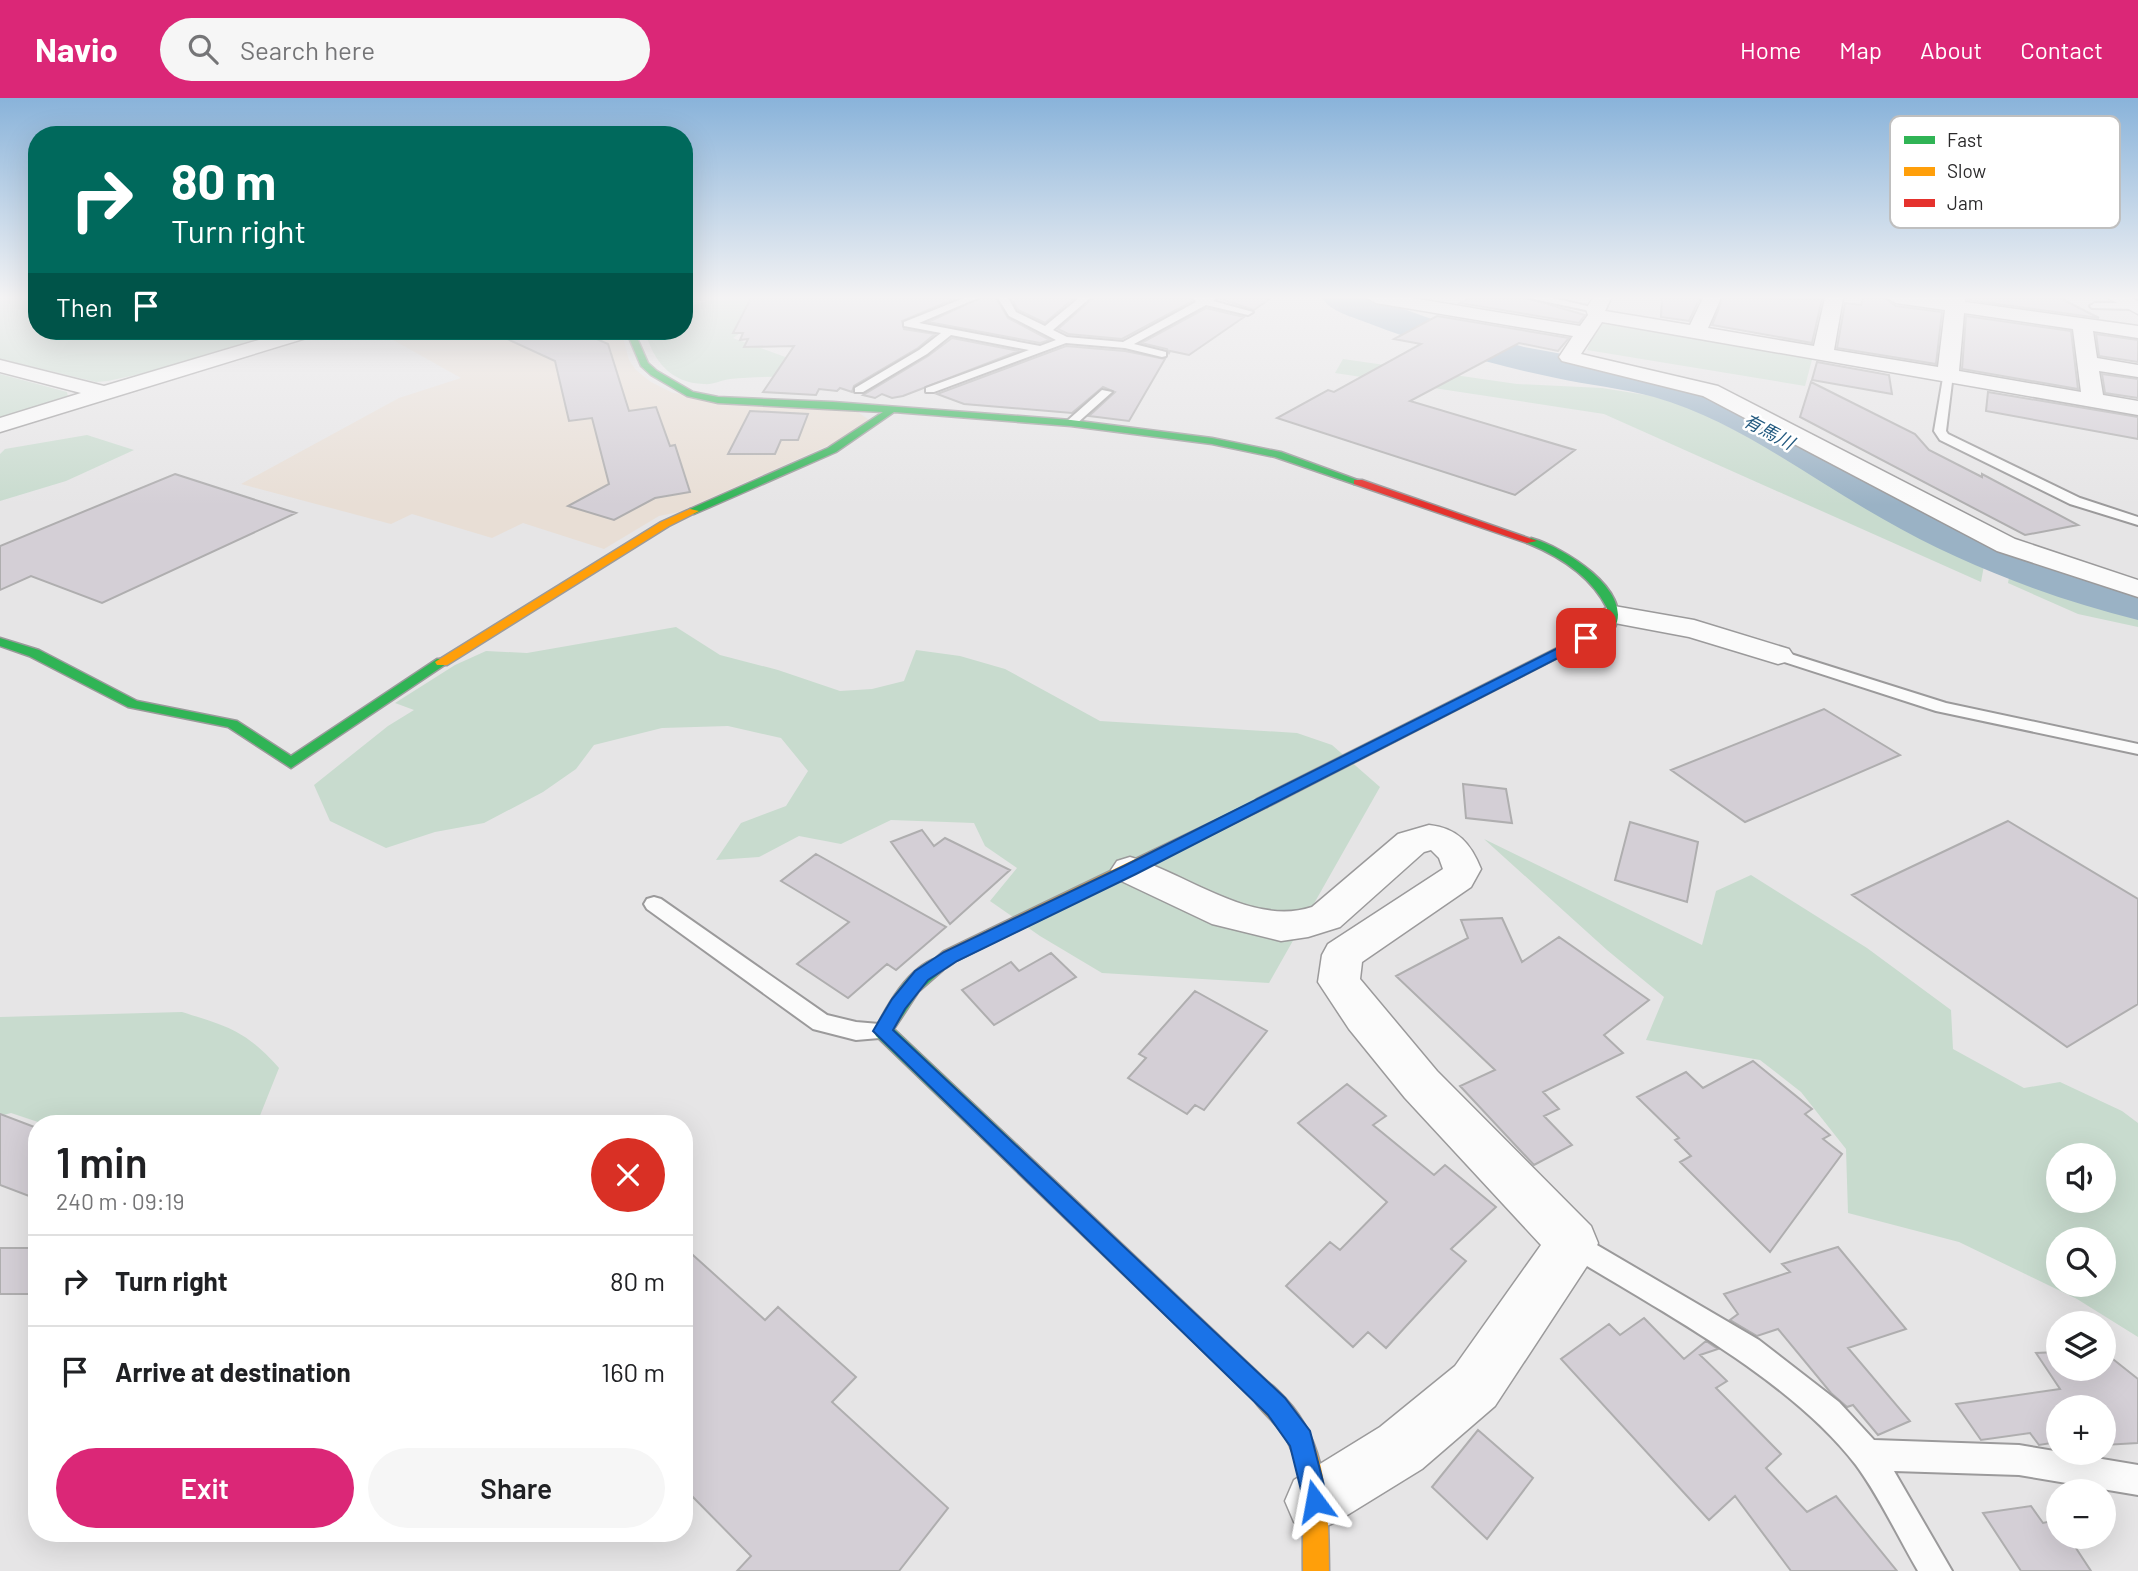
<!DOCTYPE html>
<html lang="en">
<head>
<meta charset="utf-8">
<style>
  :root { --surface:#fff; --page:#f6f6f6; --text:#202124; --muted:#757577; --line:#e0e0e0; --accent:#db2777 }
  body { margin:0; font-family:Barlow,"Noto Sans JP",sans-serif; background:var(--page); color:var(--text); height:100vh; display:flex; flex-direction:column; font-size:26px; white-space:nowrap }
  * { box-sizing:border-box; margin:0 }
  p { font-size:23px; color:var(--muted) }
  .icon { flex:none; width:38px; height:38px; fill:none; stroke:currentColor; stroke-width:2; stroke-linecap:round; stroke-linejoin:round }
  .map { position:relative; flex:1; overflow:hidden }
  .details { position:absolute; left:28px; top:1017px; width:665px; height:427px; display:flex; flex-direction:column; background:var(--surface); border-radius:28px; box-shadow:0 7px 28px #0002 }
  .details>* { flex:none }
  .guide { position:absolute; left:28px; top:28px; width:665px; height:214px; border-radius:28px; box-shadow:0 7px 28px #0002; background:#00695c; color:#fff; overflow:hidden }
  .fabs { position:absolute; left:2046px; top:1045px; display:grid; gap:14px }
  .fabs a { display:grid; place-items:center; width:70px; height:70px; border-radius:50%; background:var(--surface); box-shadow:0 7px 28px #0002; font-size:35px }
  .pin { position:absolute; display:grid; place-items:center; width:60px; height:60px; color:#fff; margin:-30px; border-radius:14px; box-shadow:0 4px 10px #0006 }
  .me { position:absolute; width:77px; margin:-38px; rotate:347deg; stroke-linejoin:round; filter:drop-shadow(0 0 5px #0008) }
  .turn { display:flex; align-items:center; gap:24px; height:147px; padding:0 28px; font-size:32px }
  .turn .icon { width:91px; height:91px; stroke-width:2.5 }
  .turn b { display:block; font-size:49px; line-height:60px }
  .then { display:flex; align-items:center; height:66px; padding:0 28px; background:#0003; gap:14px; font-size:26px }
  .round { display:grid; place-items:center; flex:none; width:74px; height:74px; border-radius:37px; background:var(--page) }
  .headline { display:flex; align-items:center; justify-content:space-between; height:119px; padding:0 28px }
  h1 { font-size:42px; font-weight:600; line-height:52px }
  .action { display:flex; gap:14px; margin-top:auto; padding:14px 28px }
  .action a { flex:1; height:80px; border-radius:42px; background:var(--accent); color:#fff; font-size:28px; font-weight:600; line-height:80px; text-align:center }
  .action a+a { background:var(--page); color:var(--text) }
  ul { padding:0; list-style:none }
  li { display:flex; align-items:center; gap:21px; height:91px; padding:0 28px; border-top:2px solid var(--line) }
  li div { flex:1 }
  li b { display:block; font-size:26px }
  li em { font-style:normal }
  header { display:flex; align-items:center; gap:42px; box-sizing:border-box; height:98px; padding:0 35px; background:var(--accent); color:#fff }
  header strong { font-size:33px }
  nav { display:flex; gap:38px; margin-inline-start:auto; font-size:24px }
  .search { width:490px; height:63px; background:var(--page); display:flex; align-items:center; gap:18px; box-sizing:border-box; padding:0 24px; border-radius:38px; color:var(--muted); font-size:26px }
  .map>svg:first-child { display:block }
  .education { fill:#e8ded5 }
  .green { fill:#c8dbce; fill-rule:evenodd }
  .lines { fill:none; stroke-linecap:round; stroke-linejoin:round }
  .river { fill:#9ab2c5; fill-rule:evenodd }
  .building { fill:#d4cfd6; stroke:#afaeaf; stroke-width:2 }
  .lane-casing { stroke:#9b9a9b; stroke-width:4 }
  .street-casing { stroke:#9b9a9b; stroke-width:3 }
  .fast-casing { stroke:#9b9a9b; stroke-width:3 }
  .slow-casing { stroke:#9b9a9b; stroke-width:3 }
  .jam-casing { stroke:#9b9a9b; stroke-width:3 }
  .lane { fill:#fbfbfb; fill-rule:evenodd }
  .street { fill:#fbfbfb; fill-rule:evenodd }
  .fast { fill:#30b455; fill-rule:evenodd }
  .slow { fill:#ff9f0a; fill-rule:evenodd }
  .jam { fill:#e5322d; fill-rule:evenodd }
  .route { fill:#1a73e8; stroke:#114b97; stroke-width:2 }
  .labels { text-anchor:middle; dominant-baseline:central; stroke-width:5; stroke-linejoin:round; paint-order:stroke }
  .far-water-label { font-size:18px; font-style:italic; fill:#22597f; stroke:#fff }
  .key { fill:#fff; stroke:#bfbfbf; stroke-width:2 }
  .key-label { font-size:19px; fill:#2b2a2b }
</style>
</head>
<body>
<header>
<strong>Navio</strong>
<div class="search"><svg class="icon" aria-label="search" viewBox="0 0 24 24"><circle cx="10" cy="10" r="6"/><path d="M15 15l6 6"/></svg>Search here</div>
<nav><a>Home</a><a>Map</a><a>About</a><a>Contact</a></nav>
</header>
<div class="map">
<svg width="2138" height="1473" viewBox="0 0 2138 1473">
  <rect width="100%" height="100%" fill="#e6e5e6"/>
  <path class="education" d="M377,233H621L629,262L636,272L651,284L673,295L858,314L869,322L836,344L679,414L659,418L604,451L523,425L492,440L412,416L391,426L241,386L399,300L461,280Z"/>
  <path class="green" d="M0,200H37V233H298L181,267L108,283L96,284L0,261Z
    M717,200H886L757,223L733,240L821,272L817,279C788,279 759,278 730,281C721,282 713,287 704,286C670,285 653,262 645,233H684V210Z
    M1599,223L1813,258L1805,288L1587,252Z
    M1343,261L1517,286L1602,290L1677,302L1985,462L1981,484L1604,316L1335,275Z
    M0,276L67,294L68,299L0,321Z
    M87,337L134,352L66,383L0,403V356L5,351Z
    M2011,469L2138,512V529L2078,516L2008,485Z
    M676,529L720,557L778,572L840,593L872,591L904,583L916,552L960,558L1005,571L1100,623L1297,635L1332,647L1380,689L1269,885L1102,875L1040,838L990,803L1017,770L985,748L974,725L891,722L841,746L799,738L759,759L716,762L741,725L786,708L808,673L781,640L728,628L662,630L594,647L576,671L543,694L484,725L435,734L386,750L330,723L314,687L388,628L414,612L395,605L455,567L486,553L527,555Z
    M1484,741L1702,847L1716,793L1751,777L1867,850L1951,912L1953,951L2024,990L2060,984L2122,1013L2138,1025V1239L2077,1201L1959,1144L1848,1115L1846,1051L1801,994L1760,962L1646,942L1664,899L1607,852ZM2058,1057H2104V1102H2058ZM2058,1141H2104V1186H2058Z
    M182,914C229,929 245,932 279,970L257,1025L44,1026L11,1015L0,1018V919Z"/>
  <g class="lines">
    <path class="river" d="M1322,200H1373L1451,228L1524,249L1644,271L1702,286L1781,321L1920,400L1974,427L2052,458L2138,487V522C2050,500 1961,466 1883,421C1808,379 1738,323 1654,299C1622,290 1588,287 1556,280C1492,267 1428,248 1368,225C1353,219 1331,214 1322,200Z"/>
  </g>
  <path class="building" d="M751,200H956L902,223L904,231L935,236L918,250L854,288L852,294L840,290L837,293L819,291L816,297L763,294L794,248L744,249L748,241L740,242L743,235H733Z
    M980,200H996L1008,220L1050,242L1040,245L928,224Z
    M1011,200H1074L1045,225L1018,212Z
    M1093,200H1192L1193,203L1122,241L1068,236L1058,231Z
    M1218,200H1271L1254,212Z
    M1470,200H1527L1585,217L1579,225L1460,205Z
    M1662,200H1700L1689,223L1661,219Z
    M1723,200L1822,201L1812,245L1712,227Z
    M1863,200H1884L1896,208L1942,214L1936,266L1837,250L1845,205L1861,207Z
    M1968,200H2060L2099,220L1968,202Z
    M1206,210L1244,219L1189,257L1170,253L1169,255L1167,251L1141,245Z
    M1437,218L1569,240L1558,253L1519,245L1410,303L1575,352L1515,397L1277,320L1328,292L1334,294L1421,246L1394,241Z
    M1966,218L2071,233L2078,291L1962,271Z
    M490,233H579L608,246L629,313L656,309L670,348L675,347L690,394L655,400L614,422L568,408L609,386L592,320L569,323L555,263Z
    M2096,236L2138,242V264L2099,258Z
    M952,240L1019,253L903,298L892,300L882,296L875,300L863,297L928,258Z
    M1066,248L1125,253L1165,261L1129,323L1089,318L1115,294L1103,289L1072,315L964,306L937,296Z
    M1817,264L1889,277L1892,296L1812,282Z
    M2102,276L2138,281V300L2105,295Z
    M1811,284L1915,336L1929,352L1982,379V376L2078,427L2025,437L1800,319Z
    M1988,294L2138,319V341L1986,313Z
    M750,313L808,316L798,342H781L775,356H728Z
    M175,376L296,415L102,505L31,478L0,492V448Z
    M1824,611L1900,657L1745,724L1671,672Z
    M1463,686L1506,691L1512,725L1466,720Z
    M2008,723L2138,801V906L2067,949L1852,797Z
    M1630,724L1698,744L1687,804L1615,782Z
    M922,732L934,748L945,740L1010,772L950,826L891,744Z
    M816,756L946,829L896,872L887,866L848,900L797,866L849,824L781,783Z
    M1502,820L1522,864L1559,839L1649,902L1604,937L1623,955L1543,994L1559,1011L1544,1018L1572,1047L1534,1067L1460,988L1495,972L1396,878L1468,840L1461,822Z
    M1051,855L1076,879L994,927L962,892L1011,864L1019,873Z
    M1195,893L1267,933L1204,1012L1195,1007L1187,1016L1128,980L1146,960L1139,956Z
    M1753,963L1812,1011L1805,1016L1830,1037L1823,1041L1842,1056L1770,1154L1680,1064L1691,1058L1675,1042L1679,1040L1637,999L1686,974L1703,990Z
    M1347,986L1386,1018L1373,1027L1434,1077L1445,1067L1496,1109L1451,1151L1466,1163L1386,1250L1368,1234L1353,1249L1286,1188L1330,1144L1340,1152L1387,1104L1298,1025Z
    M0,1016L37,1030V1101L0,1087Z
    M684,1149L765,1222L778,1209L856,1279L832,1304L948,1410L899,1473H737L751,1458L684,1390Z
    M1838,1149L1906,1231L1848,1250L1910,1323L1878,1337L1853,1307L1847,1309L1831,1295L1778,1231L1757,1238L1730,1222L1738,1216L1724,1196L1790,1174L1782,1166Z
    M0,1150H37V1196H0Z
    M1644,1220L1684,1261L1706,1243L1718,1251L1700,1257L1727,1283L1716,1290L1781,1356L1766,1370L1807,1414L1836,1398L1897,1473H1791L1735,1398L1709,1422L1561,1261L1609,1226L1620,1237Z
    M2058,1254V1270H2104V1254L2138,1281V1345L2104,1347V1309H2058V1344L2039,1347L2030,1335L1981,1342L1956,1306L2060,1291L2036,1255Z
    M1478,1332L1533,1380L1487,1441L1432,1389Z
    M2031,1408L2043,1425L2057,1422L2058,1438H2068L2091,1473H2021L1983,1415Z"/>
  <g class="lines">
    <g class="lane-casing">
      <path id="lane" d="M964,200H978L919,225L1040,248L1056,242L1009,218L998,200H1008L1016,214L1045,228L1079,200H1090L1053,232L1067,239L1123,244L1196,204L1194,200H1216L1213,203L1253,214L1248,217L1206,207L1134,246L1166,254V258L1162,259L1125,250L1066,245L934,294H926V290L1029,252L951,237L927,256L863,294H855V290L919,252L941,235L904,228V224Z
        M1529,200H1552L1600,211L1595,214Z
        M2095,205H2133L2138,208L2133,211L2092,210L2090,208Z
        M1944,274L1953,276L1946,333L1948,336L2080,400L2138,419V427L2070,406L1940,342L1934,333Z
        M1102,292L1112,294L1075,327H1067V323Z
        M1778,552L1946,605L2138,646V656L1936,613L1772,560L1770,557L1772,554Z
        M654,799L661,801L827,917L856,924L891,927L894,933L891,939L856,942L813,931L647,811L644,806L647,801Z
        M1573,1133L1759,1242L1839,1304L1874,1342L2019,1347L2138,1367V1397L2019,1377L1894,1373L1952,1473H1918C1898,1439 1879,1398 1856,1367C1788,1279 1658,1212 1564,1154L1560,1145L1564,1136Z"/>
    </g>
    <g class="street-casing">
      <path id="street" d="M1367,200H1412L1580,228L1588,217L1586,211L1593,200H1611L1605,213L1690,227L1703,200H1721L1708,230L1814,248L1825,200H1843L1834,252L1938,269L1945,212L1896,205L1887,200H1965V204L2138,228V240L2093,233L2097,260L2138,267V279L2099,273L2103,297L2138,303V317L1602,224L1581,256L1718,288L2015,441L2138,482V499L1997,453L1703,298L1562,263L1559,259L1573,238L1376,205ZM1964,215L2073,231L2081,294L1959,273Z
        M2108,200H2132L2138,203V216Z
        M289,233H319L316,237L0,334V320L81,295L0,274V262L104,288Z
        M1614,508L1694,522L1789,551L1793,557L1789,563L1778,566L1689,539L1604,523L1599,517L1604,511Z
        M1429,727C1458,730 1471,746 1481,771L1471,789L1362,864L1360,881L1437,973L1591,1128L1598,1145L1591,1162L1495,1308L1422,1371L1336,1424L1315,1433L1294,1424L1285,1403L1294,1382L1380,1329L1455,1268L1541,1147L1405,1000L1349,931L1318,884L1322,857L1328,846L1443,771L1439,760L1431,752L1424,754L1340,829L1308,839L1281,843L1212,826L1117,781L1111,772L1117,763L1130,759C1186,775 1252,829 1312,809L1398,736Z"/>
    </g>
    <g class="fast-casing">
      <path id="fast" d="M626,233H634L648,265L657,273L693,294L718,299L833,304L1071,322L1212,340L1281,354L1363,384L1354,386L1275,359L1212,346L1071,328L894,314L836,354L694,416L689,413L690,411L828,350L883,314L718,305L687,298L651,277L641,268Z
        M1531,440C1561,448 1636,493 1614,531L1267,709H1257L1254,705L1257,701L1605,526L1607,510C1591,478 1559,458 1527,445L1525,443Z
        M0,540L39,552L137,603L237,623L291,658L437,561H447L449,564L291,670L228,629L128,609L29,558L0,548Z
        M937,860L943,862L946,867L943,872L919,893L894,931L1269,1285L1273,1293L1269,1301L1261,1305L1253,1301L876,938L874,933C887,908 908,869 937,860Z"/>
    </g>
    <g class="slow-casing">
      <path id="slow" d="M690,411L699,413L669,428L447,567H437L435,564L661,424Z
        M1262,700L1267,701L1270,705L1267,709L956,863C948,869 941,875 931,872L928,867L944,853Z
        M1261,1281C1272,1285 1278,1293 1286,1301C1330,1348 1328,1413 1329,1473H1303C1302,1432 1307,1382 1288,1344C1279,1325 1257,1313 1249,1293L1253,1285Z"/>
    </g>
    <g class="jam-casing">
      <path id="jam" d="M1354,382H1362L1537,443L1527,445L1354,386Z"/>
    </g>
    <use href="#lane" class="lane"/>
    <use href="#street" class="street"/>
    <use href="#fast" class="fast"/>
    <use href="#slow" class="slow"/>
    <use href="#jam" class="jam"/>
  </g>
  <linearGradient id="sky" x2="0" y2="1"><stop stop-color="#89b3da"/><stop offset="0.49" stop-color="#f4f3f4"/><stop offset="1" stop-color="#f4f3f4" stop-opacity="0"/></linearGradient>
  <rect width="2138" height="407" fill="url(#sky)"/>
  <path class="route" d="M1586,536L1593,540L1591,543L1136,776L957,863L928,882L905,911L893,932L1285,1300L1310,1333L1328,1403L1324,1412L1315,1416L1306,1412L1290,1348L1268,1317L873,933L892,901L915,873L944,854L1124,768Z"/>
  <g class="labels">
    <g class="far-water-label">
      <text transform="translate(1769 333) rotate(28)">有馬川</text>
    </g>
  </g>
  <rect x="1890" y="18" width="230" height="112" rx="10" class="key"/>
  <rect x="1904" y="38" width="31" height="8" fill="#30b455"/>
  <rect x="1904" y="69" width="31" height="9" fill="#ff9f0a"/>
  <rect x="1904" y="101" width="31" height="8" fill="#e5322d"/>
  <g class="key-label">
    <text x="1947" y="49">Fast</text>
    <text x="1947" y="80">Slow</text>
    <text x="1947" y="112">Jam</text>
  </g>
</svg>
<div class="fabs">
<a><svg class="icon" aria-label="sound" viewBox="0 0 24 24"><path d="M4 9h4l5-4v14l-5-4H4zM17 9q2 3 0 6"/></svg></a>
<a><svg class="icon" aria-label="search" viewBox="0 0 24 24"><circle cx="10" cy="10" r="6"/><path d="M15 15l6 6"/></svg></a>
<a><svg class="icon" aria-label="layers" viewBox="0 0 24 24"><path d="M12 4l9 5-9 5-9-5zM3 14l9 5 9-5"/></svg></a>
<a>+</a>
<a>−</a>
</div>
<div class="pin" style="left:1586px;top:540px;background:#d93025"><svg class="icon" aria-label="arrive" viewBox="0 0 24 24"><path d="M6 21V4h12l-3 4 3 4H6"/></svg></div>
<svg class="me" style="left:1315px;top:1403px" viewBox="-20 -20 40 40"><path d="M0-17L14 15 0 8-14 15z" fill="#1a73e8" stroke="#fff" stroke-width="4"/></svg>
<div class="guide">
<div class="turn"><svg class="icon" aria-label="right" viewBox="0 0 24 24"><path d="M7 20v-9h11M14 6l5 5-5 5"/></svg><div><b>80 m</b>Turn right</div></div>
<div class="then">Then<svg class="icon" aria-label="arrive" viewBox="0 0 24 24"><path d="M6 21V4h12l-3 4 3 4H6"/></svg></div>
</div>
<section class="details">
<div class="headline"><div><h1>1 min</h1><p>240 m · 09:19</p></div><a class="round" style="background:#d93025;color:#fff"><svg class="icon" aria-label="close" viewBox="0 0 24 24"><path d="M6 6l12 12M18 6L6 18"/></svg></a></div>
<ul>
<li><svg class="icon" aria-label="right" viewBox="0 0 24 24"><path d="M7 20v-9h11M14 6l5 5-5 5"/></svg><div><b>Turn right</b></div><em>80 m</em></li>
<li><svg class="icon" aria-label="arrive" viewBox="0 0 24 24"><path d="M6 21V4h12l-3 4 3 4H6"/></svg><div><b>Arrive at destination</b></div><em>160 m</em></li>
</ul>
<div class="action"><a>Exit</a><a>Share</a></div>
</section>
</div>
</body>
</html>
